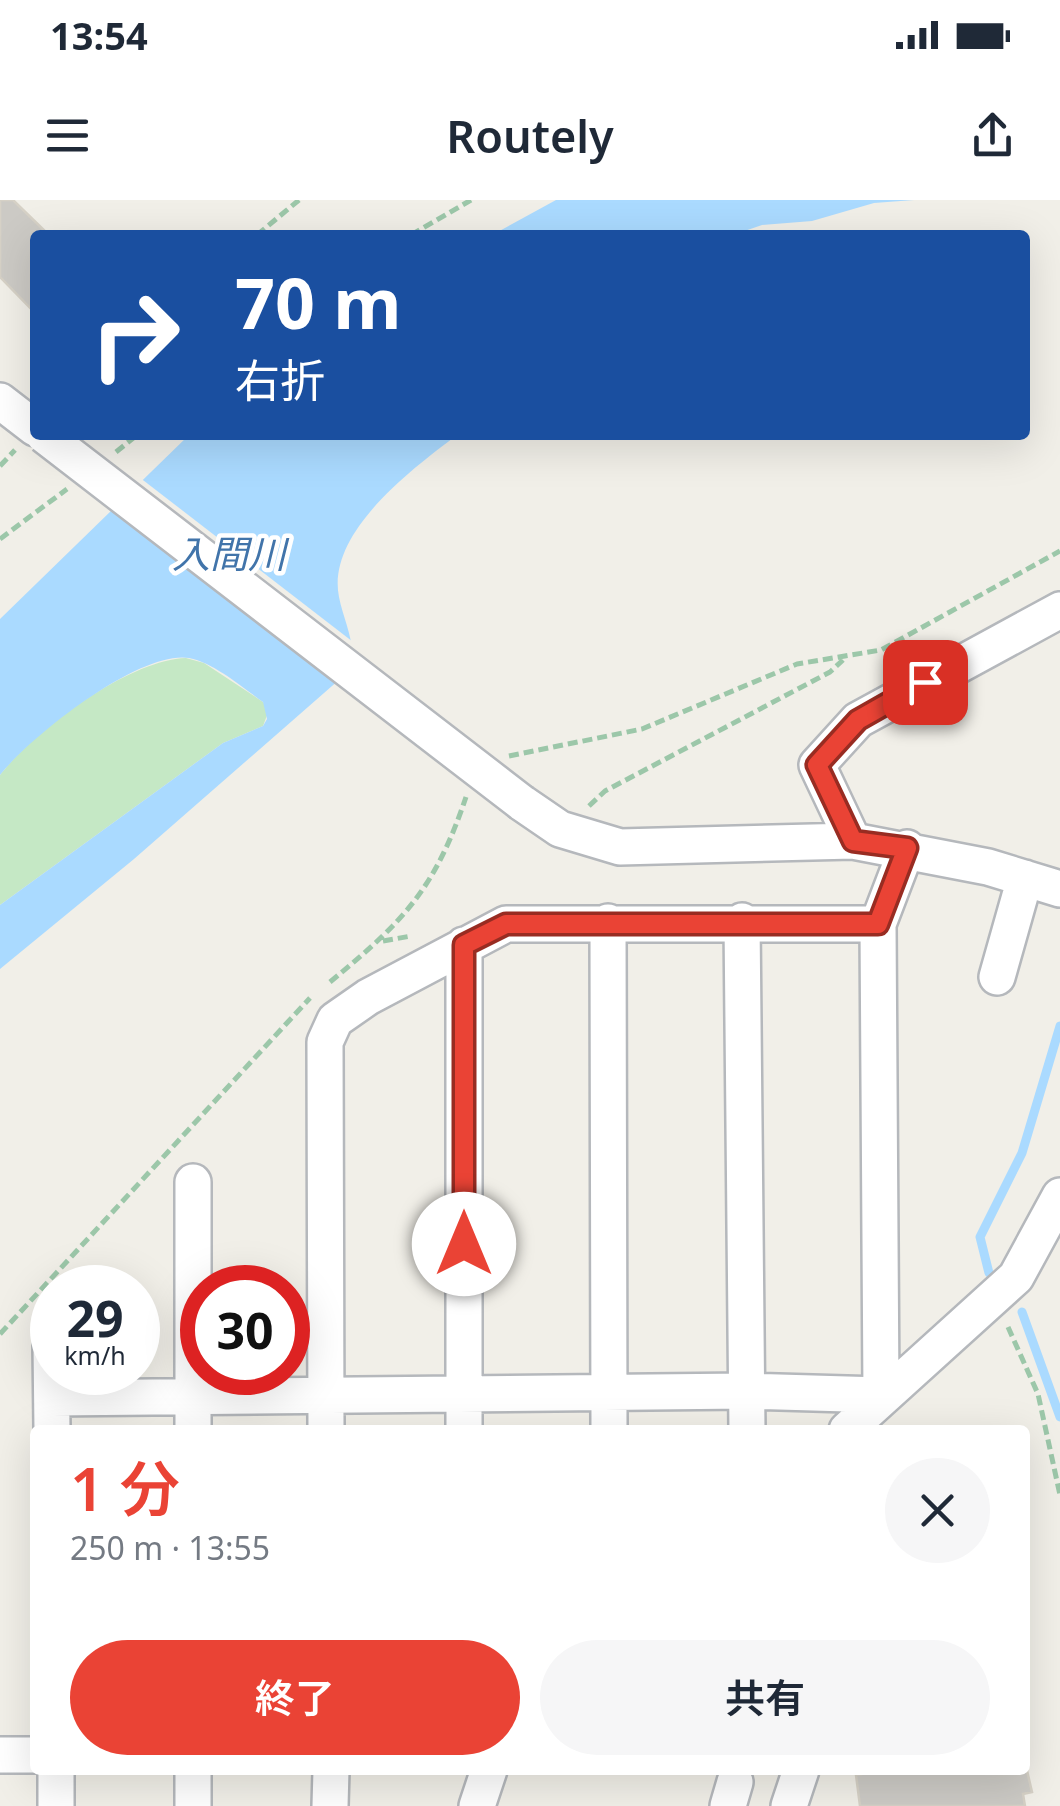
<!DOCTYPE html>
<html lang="ja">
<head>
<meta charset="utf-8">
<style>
  :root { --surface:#fff; --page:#f6f6f7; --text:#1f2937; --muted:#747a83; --accent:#ea4335 }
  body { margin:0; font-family:"Noto Sans","Noto Sans JP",sans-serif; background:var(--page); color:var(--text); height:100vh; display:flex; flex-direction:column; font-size:38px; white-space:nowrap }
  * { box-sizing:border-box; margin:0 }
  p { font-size:32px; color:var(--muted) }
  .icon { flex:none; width:55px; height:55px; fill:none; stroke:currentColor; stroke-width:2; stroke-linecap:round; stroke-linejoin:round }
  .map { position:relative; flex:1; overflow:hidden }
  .side { position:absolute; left:30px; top:1225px; width:1000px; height:350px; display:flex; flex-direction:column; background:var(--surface); border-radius:10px; box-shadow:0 10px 40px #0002 }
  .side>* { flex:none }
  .guide { position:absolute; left:30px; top:30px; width:1000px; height:210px; border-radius:10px; box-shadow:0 10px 40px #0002; background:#1a4fa0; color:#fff; overflow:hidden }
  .speed { position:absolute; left:30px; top:1065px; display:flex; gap:20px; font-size:50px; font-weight:700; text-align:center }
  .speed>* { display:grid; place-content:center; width:130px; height:130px; border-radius:50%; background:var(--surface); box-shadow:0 10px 40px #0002; line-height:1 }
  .speed small { font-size:25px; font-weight:400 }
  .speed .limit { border:15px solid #d22; background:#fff; color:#111 }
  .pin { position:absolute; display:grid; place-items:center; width:85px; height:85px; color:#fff; margin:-42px; border-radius:20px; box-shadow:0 5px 15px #0006 }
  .me { position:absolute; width:110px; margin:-55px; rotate:0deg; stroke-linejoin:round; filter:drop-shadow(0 0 8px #0008) }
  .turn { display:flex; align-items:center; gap:35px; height:210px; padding:0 40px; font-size:45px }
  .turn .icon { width:130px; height:130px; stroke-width:2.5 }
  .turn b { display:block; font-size:70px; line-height:85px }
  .round { display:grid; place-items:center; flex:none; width:105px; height:105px; border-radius:52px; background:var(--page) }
  .overview { display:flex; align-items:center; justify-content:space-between; height:170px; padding:0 40px }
  h1 { font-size:60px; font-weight:600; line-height:75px; color:var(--accent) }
  .cta { display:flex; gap:20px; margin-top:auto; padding:20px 40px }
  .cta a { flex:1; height:115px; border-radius:60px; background:var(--accent); color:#fff; font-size:40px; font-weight:600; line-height:115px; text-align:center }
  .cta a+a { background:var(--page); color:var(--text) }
  .status { display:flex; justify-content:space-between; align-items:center; height:70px; padding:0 50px; background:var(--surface); direction:ltr }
  .status svg { height:28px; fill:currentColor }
  header { display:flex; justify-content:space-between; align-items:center; height:130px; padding:0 40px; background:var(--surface); font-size:45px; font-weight:600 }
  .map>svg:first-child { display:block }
  .green { fill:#c5e8c5 }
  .water { fill:#aadaff }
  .pier { fill:#f1efe8 }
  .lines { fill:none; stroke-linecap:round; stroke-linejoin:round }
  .stream { stroke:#aadaff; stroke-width:9 }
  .building { fill:#cccac5; stroke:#d6d1c6; stroke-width:2.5 }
  .minor-casing { stroke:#b5b8bc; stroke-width:40 }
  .path { stroke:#9cc7a9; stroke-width:5; stroke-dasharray:10 5; stroke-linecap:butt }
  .minor { stroke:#fff; stroke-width:35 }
  .minor-bridge-casing { stroke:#b5b8bc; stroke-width:40; stroke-linecap:butt }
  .minor-bridge { stroke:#fff; stroke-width:35 }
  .route-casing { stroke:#982c22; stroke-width:25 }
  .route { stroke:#ea4335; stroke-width:18 }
  .labels { text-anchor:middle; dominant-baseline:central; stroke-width:9; stroke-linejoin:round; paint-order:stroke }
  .water-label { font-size:38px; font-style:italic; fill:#4174aa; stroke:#fff }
</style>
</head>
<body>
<div class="status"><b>13:54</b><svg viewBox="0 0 49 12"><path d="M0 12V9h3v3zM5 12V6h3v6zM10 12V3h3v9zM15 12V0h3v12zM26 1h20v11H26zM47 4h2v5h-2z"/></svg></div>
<header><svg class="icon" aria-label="menu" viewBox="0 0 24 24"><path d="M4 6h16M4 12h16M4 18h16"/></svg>Routely<svg class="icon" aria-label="share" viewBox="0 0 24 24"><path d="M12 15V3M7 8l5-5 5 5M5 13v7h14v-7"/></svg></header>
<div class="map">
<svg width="1060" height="1606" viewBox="0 0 1060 1606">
  <rect width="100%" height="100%" fill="#f1efe8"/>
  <path class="green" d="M186,458L204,463L263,502L269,510L263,526L223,543L0,705V575C35,530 128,460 186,458Z"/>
  <path class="water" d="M556,0H914L874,3L812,21L762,25L733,35H492Z
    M189,235H457C412,269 326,333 339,397C344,423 359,447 348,472L134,659L0,769V705L223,543L263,526L267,519L263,502C242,487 214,463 189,458C139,450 30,537 0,575V419Z"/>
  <path class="pier" d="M139,277L357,445V463L109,306Z"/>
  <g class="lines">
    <path class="stream" d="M989,1073L980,1037L1022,953L1060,826
      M1022,1112L1060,1217"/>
  </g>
  <path class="building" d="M0,0H13L49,35H35V113L0,77Z
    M1025,1562L1032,1592L1023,1594L1025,1606H860L856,1575L885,1570H1025Z"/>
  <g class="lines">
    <g class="minor-casing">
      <path id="minor" d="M0,201L35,228
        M522,603L560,629L620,647L853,641L988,667L1060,689
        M853,641L817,565L858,520L1060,410
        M742,721L747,1230
        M608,722L609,1230
        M464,745V1230
        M997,777L1025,678
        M193,982V1230
        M51,1145L52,1230
        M52,1198L746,1191L881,1195L878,724L907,648
        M326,1230L325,842L335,820L368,797L506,724H878
        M847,1230L1016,1077L1060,996
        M0,1555H35
        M56,1570V1606
        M193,1606V1570
        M330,1606L331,1570
        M477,1606L489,1570
        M728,1606L735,1582
        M789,1606L801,1570"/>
    </g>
    <path class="path" d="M257,35L299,0
      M411,35L471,0
      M116,252L137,235
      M0,266L15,250
      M0,339L67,289
      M509,556L642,529L797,464L881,450L1060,351
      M589,606L605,591L830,472L843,460
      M383,741L411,736
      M330,782C404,721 435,689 466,597
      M1008,1127L1038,1194L1060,1295
      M0,1134L310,798"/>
    <use href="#minor" class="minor"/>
    <g class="minor-bridge-casing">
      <path id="minor-bridge" d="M44,235L522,603"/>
    </g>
    <use href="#minor-bridge" class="minor-bridge"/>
  </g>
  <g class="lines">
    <g class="route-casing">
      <path id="route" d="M464,1044V745L506,724H878L907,648L853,641L817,565L858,520L925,482"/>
    </g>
    <use href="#route" class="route"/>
  </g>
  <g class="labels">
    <g class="water-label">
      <text x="229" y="353">入間川</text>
    </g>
  </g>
</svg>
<div class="speed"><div>29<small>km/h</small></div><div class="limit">30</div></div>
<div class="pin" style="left:925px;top:482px;background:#d93025"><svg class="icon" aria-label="arrive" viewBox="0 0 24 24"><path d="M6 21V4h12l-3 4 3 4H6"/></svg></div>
<svg class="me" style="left:464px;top:1044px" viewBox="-20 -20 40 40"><circle r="19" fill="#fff"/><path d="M0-13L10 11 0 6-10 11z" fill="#ea4335"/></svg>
<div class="guide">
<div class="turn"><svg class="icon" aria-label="right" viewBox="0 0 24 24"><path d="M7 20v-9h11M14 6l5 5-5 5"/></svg><div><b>70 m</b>右折</div></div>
</div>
<section class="side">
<div class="overview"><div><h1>1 分</h1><p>250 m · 13:55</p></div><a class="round"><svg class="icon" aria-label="close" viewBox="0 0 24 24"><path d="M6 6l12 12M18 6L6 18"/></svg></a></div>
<div class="cta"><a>終了</a><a>共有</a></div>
</section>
</div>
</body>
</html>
